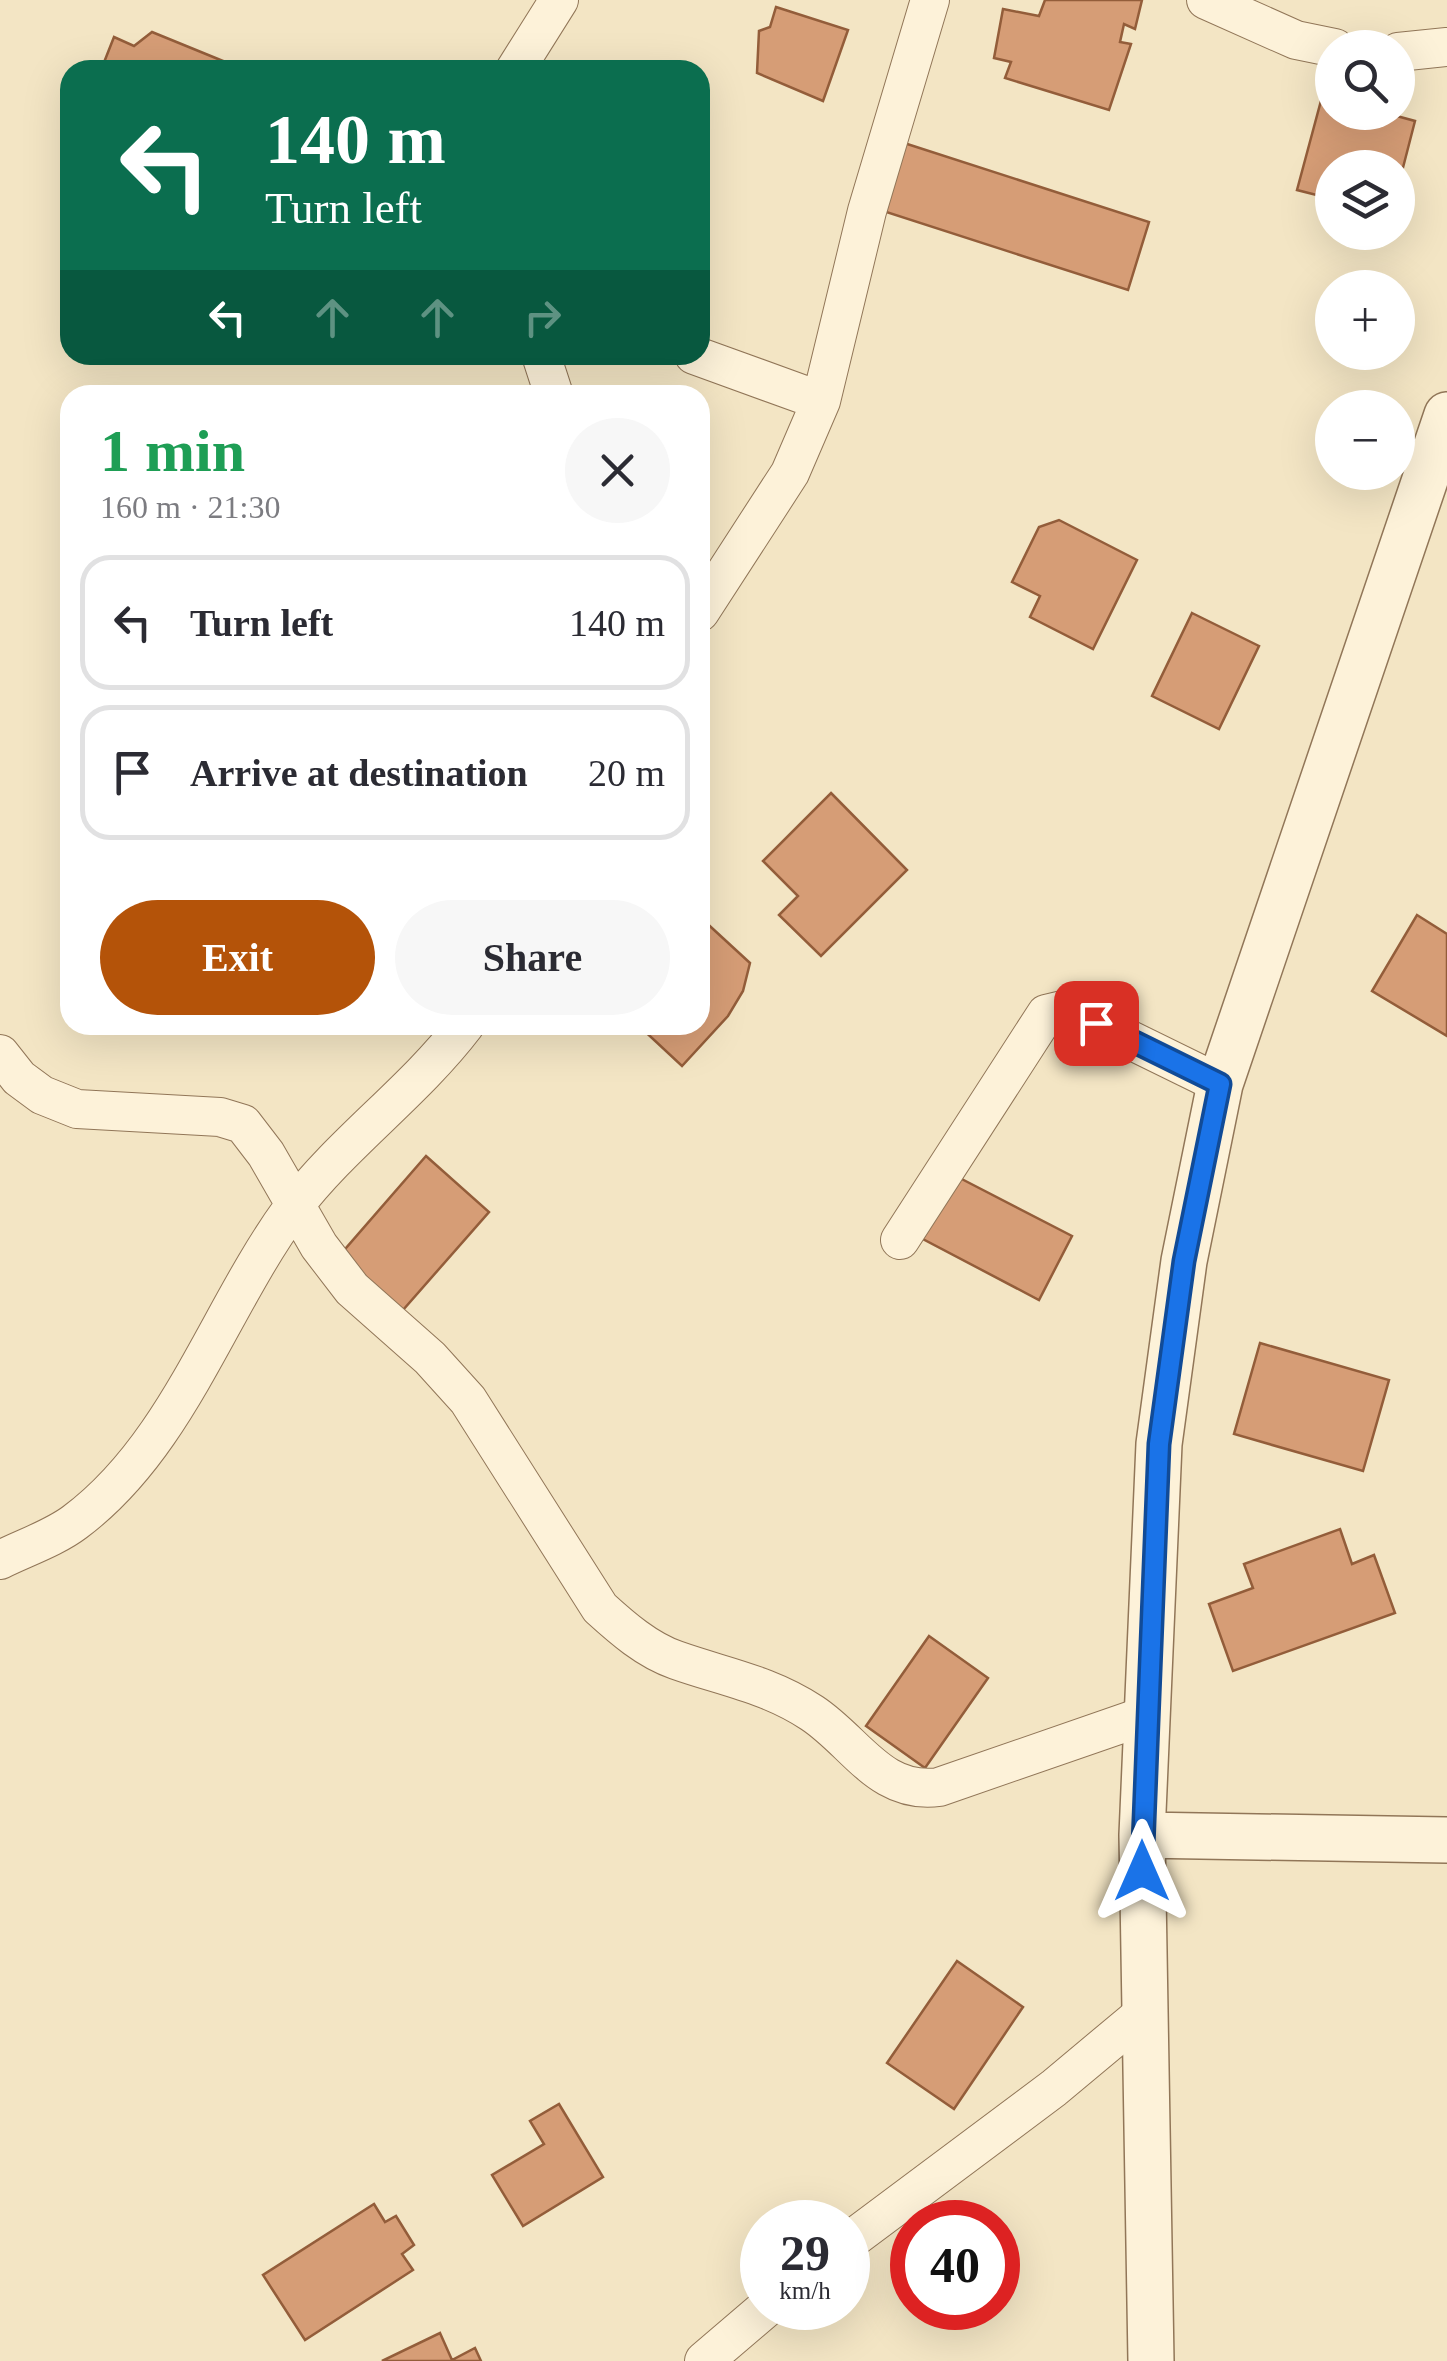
<!DOCTYPE html>
<html lang="en">
<head>
<meta charset="utf-8">
<style>
  :root { --surface:#fff; --page:#f7f7f7; --text:#2b2b33; --muted:#7c7c81; --line:#e1e1e2; --accent:#b45309 }
  body { margin:0; font-family:"Times New Roman",serif; background:var(--page); color:var(--text); height:100vh; display:flex; flex-direction:column; font-size:38px; white-space:nowrap }
  * { box-sizing:border-box; margin:0 }
  p { font-size:32px; color:var(--muted) }
  .icon { flex:none; width:55px; height:55px; fill:none; stroke:currentColor; stroke-width:2; stroke-linecap:round; stroke-linejoin:round }
  .map { position:relative; flex:1; overflow:hidden }
  .side { position:absolute; left:60px; top:385px; width:650px; height:650px; display:flex; flex-direction:column; background:var(--surface); border-radius:30px; box-shadow:0 10px 40px #0002 }
  .side>* { flex:none }
  .hud { position:absolute; left:60px; top:60px; width:650px; height:305px; border-radius:30px; box-shadow:0 10px 40px #0002; background:#0b6e4f; color:#fff; overflow:hidden }
  .fabs { position:absolute; left:1315px; top:30px; display:grid; gap:20px }
  .fabs a { display:grid; place-items:center; width:100px; height:100px; border-radius:50%; background:var(--surface); box-shadow:0 10px 40px #0002; font-size:50px }
  .speed { position:absolute; left:740px; top:2200px; display:flex; gap:20px; font-size:50px; font-weight:700; text-align:center }
  .speed>* { display:grid; place-content:center; width:130px; height:130px; border-radius:50%; background:var(--surface); box-shadow:0 10px 40px #0002; line-height:1 }
  .speed small { font-size:25px; font-weight:400 }
  .speed .limit { border:15px solid #d22; background:#fff; color:#111 }
  .pin { position:absolute; display:grid; place-items:center; width:85px; height:85px; color:#fff; margin:-42px; border-radius:20px; box-shadow:0 5px 15px #0006 }
  .me { position:absolute; width:110px; margin:-55px; rotate:0deg; stroke-linejoin:round; filter:drop-shadow(0 0 8px #0008) }
  .turn { display:flex; align-items:center; gap:35px; height:210px; padding:0 40px; font-size:45px }
  .turn .icon { width:130px; height:130px; stroke-width:2.5 }
  .turn b { display:block; font-size:70px; line-height:85px }
  .lanes { display:flex; align-items:center; height:95px; padding:0 40px; background:#0003; justify-content:center; gap:50px; direction:ltr }
  .lanes .off { opacity:.35 }
  .round { display:grid; place-items:center; flex:none; width:105px; height:105px; border-radius:52px; background:var(--page) }
  .overview { display:flex; align-items:center; justify-content:space-between; height:170px; padding:0 40px }
  h1 { font-size:60px; font-weight:600; line-height:75px; color:#1e9e55 }
  .primary-button { display:flex; gap:20px; margin-top:auto; padding:20px 40px }
  .primary-button a { flex:1; height:115px; border-radius:60px; background:var(--accent); color:#fff; font-size:40px; font-weight:600; line-height:115px; text-align:center }
  .primary-button a+a { background:var(--page); color:var(--text) }
  ul { padding:0; list-style:none }
  li { display:flex; align-items:center; gap:30px; height:135px; margin:0 20px 15px; padding:0 20px; border:5px solid var(--line); border-radius:30px }
  li div { flex:1 }
  li b { display:block; font-size:38px }
  li em { font-style:normal }
  .map>svg:first-child { display:block }
  .building { fill:#d69d76; stroke:#935d3a; stroke-width:2.5 }
  .lines { fill:none; stroke-linecap:round; stroke-linejoin:round }
  .minor-casing { stroke:#917658; stroke-width:40 }
  .tertiary-casing { stroke:#917658; stroke-width:48 }
  .minor { stroke:#fdf2d9; stroke-width:38 }
  .tertiary { stroke:#fdf2d9; stroke-width:45 }
  .route-casing { stroke:#114b97; stroke-width:25 }
  .route { stroke:#1a73e8; stroke-width:18 }
</style>
</head>
<body>
<div class="map">
<svg width="1447" height="2361" viewBox="0 0 1447 2361">
  <rect width="100%" height="100%" fill="#f3e5c4"/>
  <path class="building" d="M1045,0H1142L1135,29L1124,24L1120,42L1131,44L1109,110L1005,78L1011,62L994,58L1003,9L1039,16Z
    M776,7L848,30L823,101L757,73L759,31L770,27Z
    M152,32L223,61L225,70H101L114,37L134,46Z
    M1322,97L1332,99V112H1382L1415,121L1398,187V168H1332V199L1297,190Z
    M901,142L1149,222L1128,290L880,210Z
    M1059,520L1137,560L1093,649L1030,617L1040,596L1012,582L1039,527Z
    M1192,613L1259,646L1219,729L1152,696Z
    M831,793L907,870L821,956L779,915L798,896L763,861Z
    M1417,915L1447,934V1036L1372,991Z
    M700,917L750,963L743,991L728,1016L682,1066L638,1025H700Z
    M426,1156L489,1212L403,1310L340,1255Z
    M952,1174L1072,1236L1039,1300L919,1237Z
    M1260,1343L1389,1380L1363,1471L1234,1434Z
    M1340,1529L1352,1564L1374,1555L1395,1613L1233,1671L1209,1604L1253,1588L1244,1564Z
    M929,1636L988,1678L925,1768L866,1726Z
    M957,1961L1023,2007L954,2109L887,2063Z
    M559,2104L603,2177L523,2226L492,2175L544,2144L530,2121Z
    M374,2204L385,2222L396,2216L414,2245L402,2254L413,2270L305,2340L263,2275Z
    M440,2333L452,2360L475,2348L481,2361H382Z"/>
  <g class="lines">
    <g class="minor-casing">
      <path id="minor" d="M1206,0L1296,40L1335,48
        M1398,52L1447,47
        M515,70L559,0
        M541,355L554,395
        M694,355L821,401
        M700,612L790,473L821,401L867,211L930,0
        M0,1054L19,1078L42,1095L77,1109L220,1117L243,1124L266,1154L319,1246L352,1289L430,1358L468,1400L600,1608C622,1628 647,1650 676,1660C724,1677 768,1684 812,1713C856,1742 880,1795 939,1787L1147,1715
        M900,1240L1046,1014L1067,1009L1220,1084
        M0,1560C24,1548 54,1538 75,1522C178,1445 218,1310 292,1209C343,1142 414,1092 465,1025
        M848,2242L1054,2088L1145,2012
        M704,2361L766,2308"/>
    </g>
    <g class="tertiary-casing">
      <path id="tertiary" d="M1142,1835L1447,1840
        M1151,2361L1142,1835L1159,1444L1184,1261L1220,1084L1447,415"/>
    </g>
    <use href="#minor" class="minor"/>
    <use href="#tertiary" class="tertiary"/>
  </g>
  <g class="lines">
    <g class="route-casing">
      <path id="route" d="M1096,1023L1220,1084L1184,1261L1159,1444L1142,1871"/>
    </g>
    <use href="#route" class="route"/>
  </g>
</svg>
<div class="fabs">
<a><svg class="icon" aria-label="search" viewBox="0 0 24 24"><circle cx="10" cy="10" r="6"/><path d="M15 15l6 6"/></svg></a>
<a><svg class="icon" aria-label="layers" viewBox="0 0 24 24"><path d="M12 4l9 5-9 5-9-5zM3 14l9 5 9-5"/></svg></a>
<a>+</a>
<a>−</a>
</div>
<div class="speed"><div>29<small>km/h</small></div><div class="limit">40</div></div>
<div class="pin" style="left:1096px;top:1023px;background:#d93025"><svg class="icon" aria-label="arrive" viewBox="0 0 24 24"><path d="M6 21V4h12l-3 4 3 4H6"/></svg></div>
<svg class="me" style="left:1142px;top:1871px" viewBox="-20 -20 40 40"><path d="M0-17L14 15 0 8-14 15z" fill="#1a73e8" stroke="#fff" stroke-width="4"/></svg>
<div class="hud">
<div class="turn"><svg class="icon" aria-label="left" viewBox="0 0 24 24"><path d="M17 20v-9H6M10 6l-5 5 5 5"/></svg><div><b>140 m</b>Turn left</div></div>
<div class="lanes"><svg class="icon" aria-label="left" viewBox="0 0 24 24"><path d="M17 20v-9H6M10 6l-5 5 5 5"/></svg><svg class="icon off" aria-label="ahead" viewBox="0 0 24 24"><path d="M12 20V5M6 11l6-6 6 6"/></svg><svg class="icon off" aria-label="ahead" viewBox="0 0 24 24"><path d="M12 20V5M6 11l6-6 6 6"/></svg><svg class="icon off" aria-label="right" viewBox="0 0 24 24"><path d="M7 20v-9h11M14 6l5 5-5 5"/></svg></div>
</div>
<section class="side">
<div class="overview"><div><h1>1 min</h1><p>160 m · 21:30</p></div><a class="round"><svg class="icon" aria-label="close" viewBox="0 0 24 24"><path d="M6 6l12 12M18 6L6 18"/></svg></a></div>
<ul>
<li><svg class="icon" aria-label="left" viewBox="0 0 24 24"><path d="M17 20v-9H6M10 6l-5 5 5 5"/></svg><div><b>Turn left</b></div><em>140 m</em></li>
<li><svg class="icon" aria-label="arrive" viewBox="0 0 24 24"><path d="M6 21V4h12l-3 4 3 4H6"/></svg><div><b>Arrive at destination</b></div><em>20 m</em></li>
</ul>
<div class="primary-button"><a>Exit</a><a>Share</a></div>
</section>
</div>
</body>
</html>
